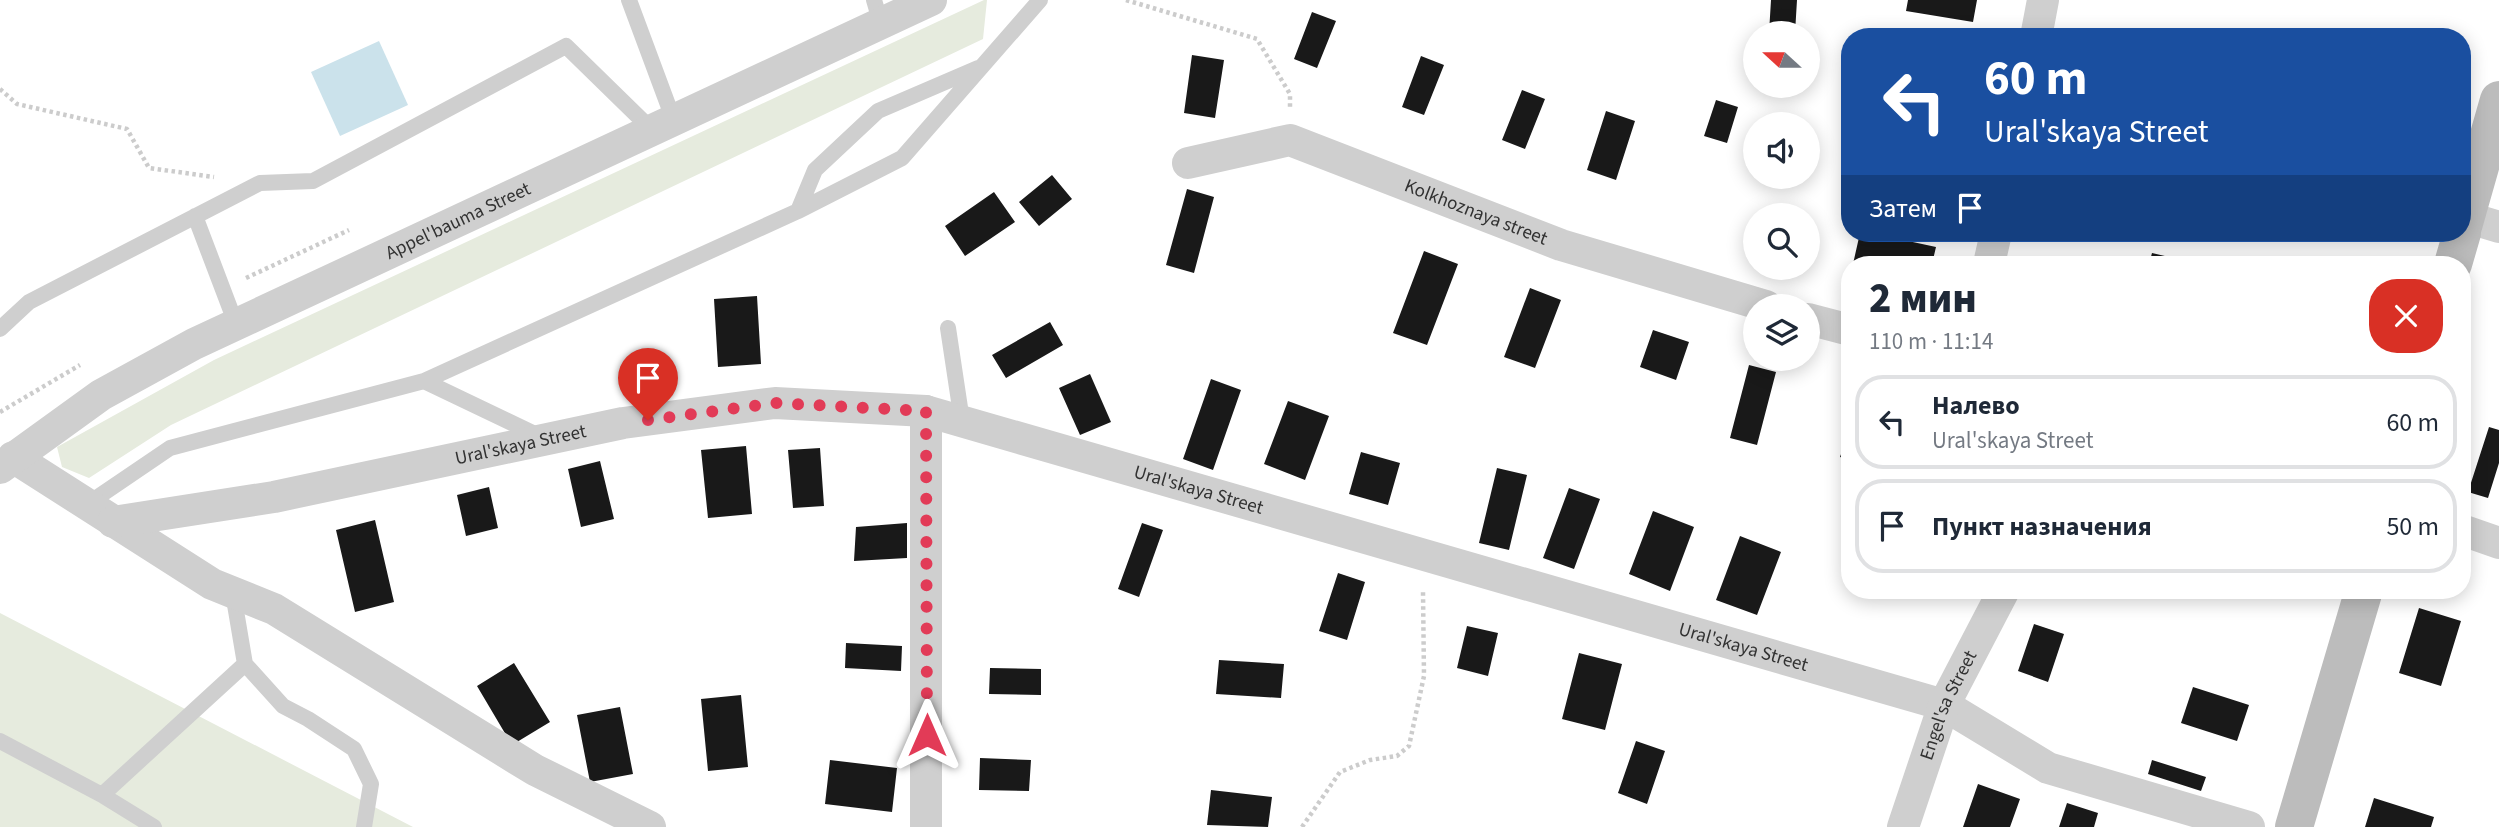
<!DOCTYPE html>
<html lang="ru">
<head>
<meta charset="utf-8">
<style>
  :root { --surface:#fff; --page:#f6f6f7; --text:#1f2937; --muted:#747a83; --line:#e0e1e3 }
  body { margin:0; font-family:"Source Sans 3",sans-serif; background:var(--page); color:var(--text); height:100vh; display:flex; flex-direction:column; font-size:26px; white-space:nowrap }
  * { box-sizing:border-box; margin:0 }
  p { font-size:23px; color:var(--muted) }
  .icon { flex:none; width:38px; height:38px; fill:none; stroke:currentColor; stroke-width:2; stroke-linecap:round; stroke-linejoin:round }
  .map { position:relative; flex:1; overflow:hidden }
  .side { position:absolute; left:1841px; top:256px; width:630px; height:343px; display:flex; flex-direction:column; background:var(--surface); border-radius:28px; box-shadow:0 4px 18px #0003 }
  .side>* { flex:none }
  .top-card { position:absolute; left:1841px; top:28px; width:630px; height:214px; border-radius:28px; box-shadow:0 4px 18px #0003; background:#1a4fa0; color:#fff; overflow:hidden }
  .needle { width:46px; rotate:291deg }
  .buttons { position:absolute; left:1743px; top:21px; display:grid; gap:14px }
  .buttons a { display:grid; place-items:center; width:77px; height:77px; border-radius:50%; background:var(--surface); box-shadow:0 4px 18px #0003; font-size:35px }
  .pin { position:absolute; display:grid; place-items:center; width:60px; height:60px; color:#fff; margin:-72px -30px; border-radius:50% 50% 50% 0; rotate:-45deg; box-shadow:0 0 7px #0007 }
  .pin .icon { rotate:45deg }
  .me { position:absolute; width:77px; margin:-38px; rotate:0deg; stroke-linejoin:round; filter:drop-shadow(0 0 5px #0008) }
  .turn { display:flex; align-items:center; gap:24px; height:147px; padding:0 28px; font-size:32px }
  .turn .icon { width:91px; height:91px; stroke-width:2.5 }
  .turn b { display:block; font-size:49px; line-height:60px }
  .then { display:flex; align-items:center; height:66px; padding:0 28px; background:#0003; gap:14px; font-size:26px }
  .round { display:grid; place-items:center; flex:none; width:74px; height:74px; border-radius:28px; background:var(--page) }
  .headline { display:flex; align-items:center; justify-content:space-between; height:119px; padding:0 28px }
  h1 { font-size:42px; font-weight:800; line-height:52px }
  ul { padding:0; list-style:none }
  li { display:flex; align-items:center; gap:21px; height:94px; margin:0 14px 10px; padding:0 14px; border:4px solid var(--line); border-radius:28px }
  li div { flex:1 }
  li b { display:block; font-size:26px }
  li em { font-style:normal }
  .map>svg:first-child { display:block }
  .green { fill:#e6ebde }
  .water { fill:#cbe2eb }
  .building { fill:#191919 }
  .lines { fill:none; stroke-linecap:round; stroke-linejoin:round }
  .path { stroke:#ccc; stroke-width:4.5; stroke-dasharray:3.5 3.5; stroke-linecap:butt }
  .lane { stroke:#cfcfcf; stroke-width:16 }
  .street { stroke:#cfcfcf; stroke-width:32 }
  .secondary { stroke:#bcbcbc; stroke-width:38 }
  .route { stroke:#e23b57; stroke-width:12; stroke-dasharray:0 21.6 }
  .labels { text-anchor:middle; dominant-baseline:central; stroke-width:7; stroke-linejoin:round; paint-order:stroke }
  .street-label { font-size:19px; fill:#323232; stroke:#fff }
</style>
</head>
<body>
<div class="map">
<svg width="2499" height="827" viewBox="0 0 2499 827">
  <rect width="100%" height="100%" fill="#fff"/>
  <path class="green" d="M984,0H987L983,39L171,425L89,478L62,467L57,447L214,360Z
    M0,613L413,827H0Z"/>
  <path class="water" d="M379,41L408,105L340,136L311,72Z"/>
  <path class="building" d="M1771,0H1797L1795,33H1769Z
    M1908,0H1977L1973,22L1906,11Z
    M1312,12L1336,21L1317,68L1294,59Z
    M1192,55L1224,60L1215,118L1184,113Z
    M1421,56L1444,65L1424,115L1402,107Z
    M1522,90L1545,99L1525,149L1502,140Z
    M1716,100L1738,107L1727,143L1704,136Z
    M1606,111L1635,121L1616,180L1587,170Z
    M1052,175L1072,199L1039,226L1019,202Z
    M1187,189L1214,197L1194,273L1166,265Z
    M994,192L1015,222L965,256L945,226Z
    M1860,233H1871L1936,247L1932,264H1853Z
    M1424,251L1458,264L1427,345L1393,333Z
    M2152,253L2182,260L2181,264H2149Z
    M1530,288L1561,300L1535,368L1504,357Z
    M757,296L761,364L718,367L714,299Z
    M1050,322L1063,345L1006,378L992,355Z
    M1653,330L1689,342L1676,380L1640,367Z
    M1749,365L1776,372L1757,445L1730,438Z
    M1090,374L1111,422L1080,435L1059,388Z
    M1211,379L1241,390L1213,470L1183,459Z
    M1288,401L1329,416L1305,480L1264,464Z
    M2489,427L2499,430V463L2488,498L2468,492Z
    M1849,431H1850V460L1840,457Z
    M746,446L752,514L708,518L701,450Z
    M820,448L824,506L793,508L788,450Z
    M1361,452L1400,463L1388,505L1349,494Z
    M600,461L614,519L581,527L568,469Z
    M1497,468L1527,475L1509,550L1479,543Z
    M489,487L498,528L466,536L457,495Z
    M1569,488L1600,499L1574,569L1543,558Z
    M1653,511L1694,527L1670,591L1629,574Z
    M375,520L394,602L355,612L336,530Z
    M907,523V558L854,561L856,527Z
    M1142,523L1163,530L1139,597L1118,589Z
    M1740,536L1781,552L1757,615L1716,600Z
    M1338,573L1365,582L1347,640L1319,631Z
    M2419,608L2461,621L2441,686L2399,673Z
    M2034,624L2064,634L2048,682L2018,671Z
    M1467,626L1498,633L1488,676L1457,668Z
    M846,643L902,646L901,671L845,668Z
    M1579,653L1622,664L1605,730L1562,719Z
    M1219,660L1284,664L1281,698L1216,694Z
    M514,663L550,722L512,745L477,686Z
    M990,668L1041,669V695L989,694Z
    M2193,687L2249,705L2237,741L2181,723Z
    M741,695L748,767L708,771L701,699Z
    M620,707L633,774L590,782L577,715Z
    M1636,741L1665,751L1647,804L1618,793Z
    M980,758L1031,760L1029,791L979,790Z
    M830,760L897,768L892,812L825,804Z
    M2152,760L2206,777L2201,791L2148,774Z
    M1978,784L2020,799L2010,827H1963Z
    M1211,790L1272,797L1268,827L1207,825Z
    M2374,798L2434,817L2431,827H2365Z
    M2067,803L2098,813L2094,827H2059Z"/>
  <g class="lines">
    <path class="path" d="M1126,0L1257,39L1290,94V108
      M0,89L17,104L127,129L149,168L214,177
      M246,278L349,230
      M0,412L80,365
      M1302,827L1340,772L1370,760L1397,756L1409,746L1424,676L1423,591"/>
    <path class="lane" d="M629,0L674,121
      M874,0L881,24
      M798,211L815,170L878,111L978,68
      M195,216L236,324
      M948,328L962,421
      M0,329L29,302L260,183L313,181L566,46L652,130
      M424,381L541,437
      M86,505L170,448L424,381L798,211L902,158L1040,0
      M233,593L245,664L283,706L308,719L354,749L371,784L364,827
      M0,741L102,795L154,827
      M102,795L245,664"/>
    <g class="street">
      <path d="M2036,37L2043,0"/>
      <path id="s1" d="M1188,163L1290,140L1561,245L1766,306"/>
      <path d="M2466,217L2499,227"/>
      <path d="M1989,264L1996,233"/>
      <path d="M1808,319L1850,330"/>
      <path d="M13,457L212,584L274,609L535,770L650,827"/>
      <path id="s2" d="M0,468L101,395L194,344L931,0"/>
      <path id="s3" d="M113,522L274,497L623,423L775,403L926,411L1944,705L2048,768L2249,827"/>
      <path d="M2462,530L2499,543"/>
      <path d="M926,827V411"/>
      <path id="s4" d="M1903,827L1944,705L2004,590"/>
    </g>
    <path class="secondary" d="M2462,230L2499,100
      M2453,264L2462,233
      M2294,827L2364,590"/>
  </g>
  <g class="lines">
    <path class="route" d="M648,420L775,403L926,411L927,735"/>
  </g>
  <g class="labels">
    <g class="street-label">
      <text stroke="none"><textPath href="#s1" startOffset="304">Kolkhoznaya street</textPath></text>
      <text stroke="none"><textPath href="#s2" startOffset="522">Appel'bauma Street</textPath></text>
      <text stroke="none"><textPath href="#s3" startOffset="415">Ural'skaya Street</textPath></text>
      <text stroke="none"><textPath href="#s3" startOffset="1108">Ural'skaya Street</textPath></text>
      <text stroke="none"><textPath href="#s3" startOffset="1675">Ural'skaya Street</textPath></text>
      <text stroke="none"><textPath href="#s4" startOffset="130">Engel'sa Street</textPath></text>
    </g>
  </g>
</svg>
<div class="buttons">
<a><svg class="needle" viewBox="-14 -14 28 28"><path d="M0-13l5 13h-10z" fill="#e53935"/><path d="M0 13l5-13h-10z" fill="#747a83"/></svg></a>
<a><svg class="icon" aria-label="sound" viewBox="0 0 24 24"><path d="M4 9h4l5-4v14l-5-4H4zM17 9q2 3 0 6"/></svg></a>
<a><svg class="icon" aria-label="search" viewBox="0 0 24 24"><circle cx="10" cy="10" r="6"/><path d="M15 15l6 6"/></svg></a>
<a><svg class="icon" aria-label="layers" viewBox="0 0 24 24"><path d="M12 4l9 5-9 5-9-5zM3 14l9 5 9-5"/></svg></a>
</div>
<div class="pin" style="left:648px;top:420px;background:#d93025"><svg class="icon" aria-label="arrive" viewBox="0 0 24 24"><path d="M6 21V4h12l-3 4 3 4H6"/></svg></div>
<svg class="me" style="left:927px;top:735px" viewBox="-20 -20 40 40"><path d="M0-17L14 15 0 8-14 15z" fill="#e23b57" stroke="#fff" stroke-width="4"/></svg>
<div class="top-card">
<div class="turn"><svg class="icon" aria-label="left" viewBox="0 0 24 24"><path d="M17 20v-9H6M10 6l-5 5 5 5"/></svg><div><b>60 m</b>Ural'skaya Street</div></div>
<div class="then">Затем<svg class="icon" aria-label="arrive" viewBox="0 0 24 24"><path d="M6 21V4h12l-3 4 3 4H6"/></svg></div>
</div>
<section class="side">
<div class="headline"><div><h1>2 мин</h1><p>110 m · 11:14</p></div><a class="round" style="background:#d93025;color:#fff"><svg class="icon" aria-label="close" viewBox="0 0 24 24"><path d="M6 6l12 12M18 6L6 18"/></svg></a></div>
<ul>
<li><svg class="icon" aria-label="left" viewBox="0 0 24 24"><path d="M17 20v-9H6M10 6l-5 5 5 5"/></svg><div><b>Налево</b><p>Ural'skaya Street</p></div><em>60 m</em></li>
<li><svg class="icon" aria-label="arrive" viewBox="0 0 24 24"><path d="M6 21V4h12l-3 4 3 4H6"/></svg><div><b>Пункт назначения</b></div><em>50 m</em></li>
</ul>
</section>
</div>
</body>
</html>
